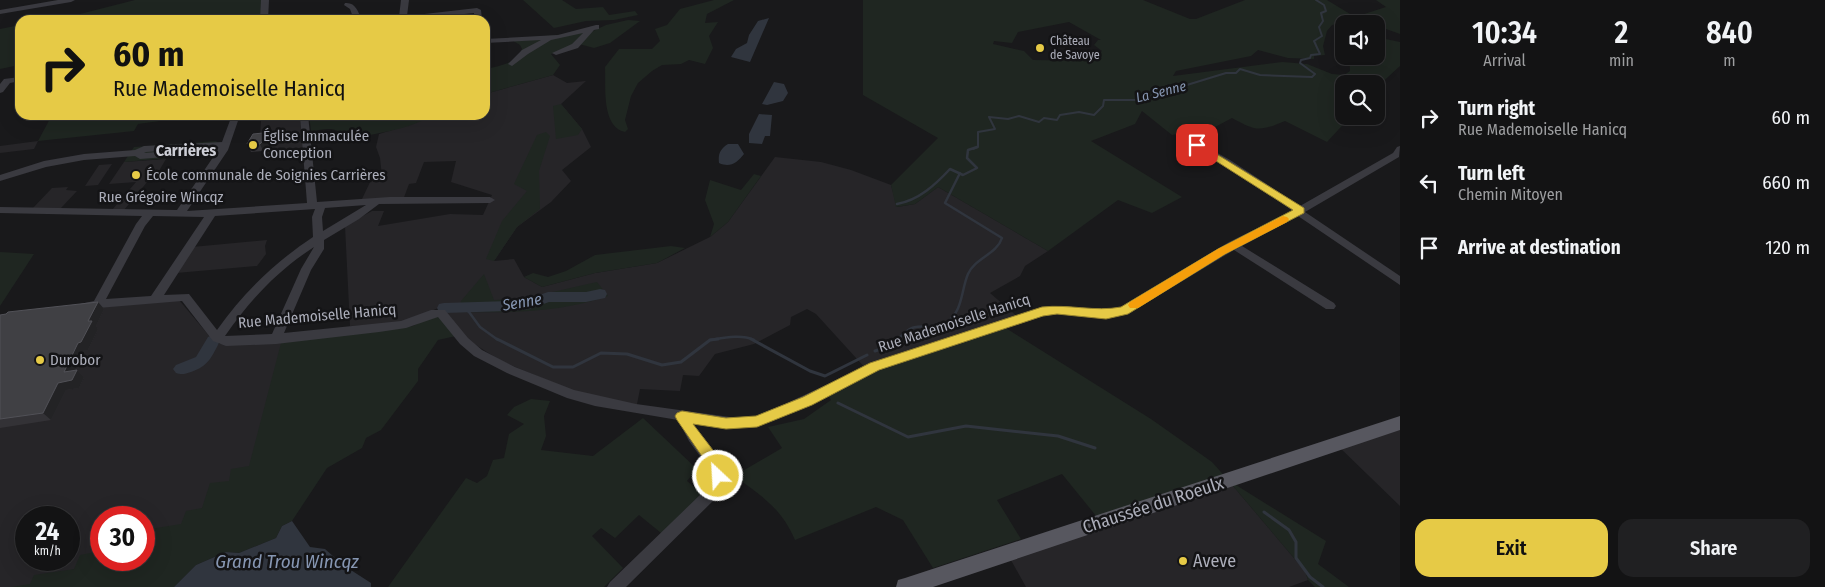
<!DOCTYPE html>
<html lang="en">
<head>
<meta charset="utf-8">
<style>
  :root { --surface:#131314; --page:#202022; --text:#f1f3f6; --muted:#9d9ea0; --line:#323234; --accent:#e6ca46 }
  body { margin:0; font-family:"Fira Sans Condensed",sans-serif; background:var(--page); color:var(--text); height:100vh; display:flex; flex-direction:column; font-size:19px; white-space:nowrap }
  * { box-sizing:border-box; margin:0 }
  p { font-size:16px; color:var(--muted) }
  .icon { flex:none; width:28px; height:28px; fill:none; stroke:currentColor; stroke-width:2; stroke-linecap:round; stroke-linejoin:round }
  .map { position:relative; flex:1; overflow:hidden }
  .side { display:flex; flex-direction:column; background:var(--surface); width:425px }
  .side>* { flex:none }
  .banner { position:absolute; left:15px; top:15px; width:475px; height:105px; border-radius:15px; box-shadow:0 5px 20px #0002,0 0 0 1px var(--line); background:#e6ca46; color:#111; overflow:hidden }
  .buttons { position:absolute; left:1335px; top:15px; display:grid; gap:10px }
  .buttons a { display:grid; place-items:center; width:50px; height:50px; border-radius:10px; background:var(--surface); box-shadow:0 5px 20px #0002,0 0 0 1px var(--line); font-size:25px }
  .speed { position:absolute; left:15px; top:506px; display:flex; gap:10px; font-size:25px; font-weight:700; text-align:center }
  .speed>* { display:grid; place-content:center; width:65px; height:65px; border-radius:50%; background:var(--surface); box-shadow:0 5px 20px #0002,0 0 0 1px var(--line); line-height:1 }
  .speed small { font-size:12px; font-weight:400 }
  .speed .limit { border:8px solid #d22; background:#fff; color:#111 }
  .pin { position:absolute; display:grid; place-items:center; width:42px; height:42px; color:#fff; margin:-21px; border-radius:10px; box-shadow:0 2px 8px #0006 }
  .me { position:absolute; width:55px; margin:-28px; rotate:335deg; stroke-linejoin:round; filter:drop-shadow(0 0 4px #0008) }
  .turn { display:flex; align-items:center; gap:18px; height:105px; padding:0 15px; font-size:22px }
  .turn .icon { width:65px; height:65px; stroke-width:2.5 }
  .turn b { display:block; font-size:35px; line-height:42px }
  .eta { display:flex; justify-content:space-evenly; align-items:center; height:85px; text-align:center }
  .eta b { font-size:30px; font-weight:600; line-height:35px }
  .action { display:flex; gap:10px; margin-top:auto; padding:10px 15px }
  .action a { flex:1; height:58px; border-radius:15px; background:var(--accent); color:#111; font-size:20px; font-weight:600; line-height:58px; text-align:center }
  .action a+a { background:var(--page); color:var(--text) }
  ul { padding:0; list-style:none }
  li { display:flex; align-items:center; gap:15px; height:65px; padding:0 15px }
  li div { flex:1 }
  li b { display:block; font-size:19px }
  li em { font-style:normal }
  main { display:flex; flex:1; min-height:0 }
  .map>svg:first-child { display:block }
  .built { fill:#262528; fill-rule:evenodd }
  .green { fill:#1f2621; fill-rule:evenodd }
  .water { fill:#30353e }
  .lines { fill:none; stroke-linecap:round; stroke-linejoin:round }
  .stream-far2 { stroke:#30353e; stroke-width:2 }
  .stream-far1 { stroke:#30353e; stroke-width:2.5 }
  .stream { stroke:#30353e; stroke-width:3 }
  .river { fill:#30353e; fill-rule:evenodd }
  .minor { fill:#3a3a40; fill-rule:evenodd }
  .major { fill:#57575f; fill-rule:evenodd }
  .wall { fill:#333236 }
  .shaded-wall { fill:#232325 }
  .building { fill:#404044; stroke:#515157 }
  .route { fill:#e6ca46; stroke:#96832e }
  .slow { fill:#f59e0b }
  .poi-dot { fill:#e6ca46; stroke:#141416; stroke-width:2 }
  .labels { text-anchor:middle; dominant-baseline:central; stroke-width:5; stroke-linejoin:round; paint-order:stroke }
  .far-poi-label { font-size:12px; fill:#acaeba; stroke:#141416; text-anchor:start }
  .far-water-label { font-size:14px; font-style:italic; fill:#8696b2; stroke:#141416 }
  .poi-label { font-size:15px; fill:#acaeba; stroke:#141416; text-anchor:start }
  .street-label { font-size:15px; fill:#acaeba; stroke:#141416 }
  .neighbourhood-label { font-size:16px; font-weight:bold; fill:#cdced6; stroke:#141416 }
  .water-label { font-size:16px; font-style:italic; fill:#8696b2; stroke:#141416 }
  .near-street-label { font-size:18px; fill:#acaeba; stroke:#141416 }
  .near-poi-label { font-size:18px; fill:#acaeba; stroke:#141416; text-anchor:start }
  .near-water-label { font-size:19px; font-style:italic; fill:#8696b2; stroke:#141416 }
</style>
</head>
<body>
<main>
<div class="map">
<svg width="1400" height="587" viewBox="0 0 1400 587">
  <rect width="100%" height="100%" fill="#19191b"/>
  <path class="built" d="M553,75L567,83L586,81L561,104L582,129L591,147L562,170L571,181L551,202L517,227L494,261L514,259L524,277L542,287L595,273L657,263L710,237L728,222L775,157L821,162L851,170L891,185L897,207L915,204L938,187L1048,251L1025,266L1020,276L990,293L1020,319L867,370L816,314L807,309L791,317L790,325L754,344L715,354L699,376L683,375L680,391L640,389L636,409L603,403L501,361L468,340L445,311L438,308L404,324L350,326L345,226L372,211H384L378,226L450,214L483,215L492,195L451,182L456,161L424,162L416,183L409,184L403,200L362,199L372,178L382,176L380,158L376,147L379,134L415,123L431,115H485V94Z
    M282,115H301L305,149L262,158V153L272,143L268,142L269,138H260L261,119Z
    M38,141L34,149L0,153V146Z
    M166,159L153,181H148L124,210H112L136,182L109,184L124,162Z
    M112,164L98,185L85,186L99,165Z
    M68,187L66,190L77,191L61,208H33L52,188Z
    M267,240L265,246L266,254L257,266L176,273L192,247Z
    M179,300L216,344L282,343L251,467L182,525L144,545V518H101V560L23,587H0V317L119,304ZM26,518H69V560H26Z
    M1400,423V506L1336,444Z
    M1228,480L1305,571L1308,580L1289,587H1026L1007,553Z"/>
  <path class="green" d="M135,0H265L264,20H76V15Z
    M523,0H562L576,9L603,7L609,15L635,11L638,15L614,20L586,21L554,28Z
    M714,0H734L707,14L705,23L718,22L709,36L713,48L705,64L689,60L681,64L662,65L652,71L638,83L631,96L625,120L628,129L625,132C601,127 606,86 605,67L619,49H652L660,41L655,29L667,25L680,9Z
    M863,0H1143L1190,19H1196L1245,0H1327L1355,17L1386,7L1376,0H1400V34L1361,20L1332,25L1327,31L1323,46L1325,55L1314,56V59L1288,58L1258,50L1251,56L1176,71L1173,76L1282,62L1307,64L1332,74L1344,75L1350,71L1349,56H1376V37L1400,42V66L1376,88V84H1344V116H1351L1327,142L1285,121C1259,132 1256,131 1232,118L1215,127L1172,135L1142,111L1135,124L1091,141L1182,197L1152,213L1118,200L1048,251L938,187L915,204L896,207L891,185L938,138L863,95ZM1069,22L1101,40H1098L1094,45L1102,51L1094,57L1095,61L1033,60L1024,51L993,44L994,41L1012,43L1018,32Z
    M628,20L640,21L610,43L594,48L579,44L551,54L560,65L553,75L485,94V69C500,66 515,64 522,49L520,45L510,39L591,32L606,25Z
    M20,25L19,65L0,69V29Z
    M561,104L582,129L578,135L556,139L553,106Z
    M52,115H204L138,124L134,131L38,141Z
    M309,115H431C415,129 368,135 347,139C336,125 327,129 311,131Z
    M546,132L550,136L539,171L540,209L517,227L494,261L486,259L502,221L527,191L514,184L537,135Z
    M216,141L218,143L213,154L124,162L134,147Z
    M754,174L761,176L728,222L710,237L714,224L705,200L710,180L741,190Z
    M671,246L685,248L657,263L595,273L542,287L524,277L533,273L548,277L566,271L595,255Z
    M0,252L34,254L0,306Z
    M484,274L494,300L526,298L597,282L608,296C559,313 509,313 458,312L461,301Z
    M439,315L456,336L438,340L418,369V381L381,430L366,438L362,448L327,468L292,521L282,526L276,538L239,553L226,552L196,565L174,587H11L30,584L34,575L74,569L80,555L101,551V560H144V530L181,524L186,511L202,508L210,483L229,481L231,469L249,466L281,343L413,326L431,317Z
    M1001,325L1151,419L1212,462L1228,480L1326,541L1318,564L1349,587H1315L1308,580L1305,571L1228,480L1101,522L1062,474L997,500L1021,539L933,568L903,520L876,507L795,540C782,509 761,495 734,476L782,448L768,427L804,419L831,400L826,392L867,370Z
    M531,399L550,401L544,416L546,436L541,450L593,456L643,418L697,469L687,481L707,498L666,537L639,515L615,538L601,528L592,536L623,568L604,587H388L466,478L477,483L487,476L493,460L504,458L509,434L524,424L507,415L514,407Z"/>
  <path class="water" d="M769,18L750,62L731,57L736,49L747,43L749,35L758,21Z
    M774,82L784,84L788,93L783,101L767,105L762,104Z
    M759,114L772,115L770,136H765L762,144L749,143V134Z
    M728,144H738L744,154C737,163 730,168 719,163C718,154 720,149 728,144Z
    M292,521L310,547L325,549L343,565L371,583V587H174L196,565L226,552L239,553L276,538L282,526Z"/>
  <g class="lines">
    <path class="stream-far2" d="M973,149L978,147V132L995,129L989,117L1008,119L1019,116L1039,122L1044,118L1057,120L1060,115L1079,112L1094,115L1103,106L1104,100H1138L1226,73H1236L1240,69L1260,75L1312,77L1315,74L1300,63L1301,60L1310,58L1311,55L1320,54L1314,41L1322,36L1319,27L1323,21L1321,13L1326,11L1324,5L1316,0"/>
    <path class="stream-far1" d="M897,204C919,200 935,185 950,169L963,175L977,168L967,158L968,150L977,147
      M462,307L469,312L480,327L498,340
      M710,340C723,338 741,334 754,340
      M897,340C901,336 907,330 912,328C922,324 937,329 946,323C963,312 961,290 968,274C975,258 997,254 1002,238L945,203L960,173"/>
    <path class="stream" d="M497,339L553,367H573L601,353L627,354L662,365L681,362L710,340L718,339
      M751,339L810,371L825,376L867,355
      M875,351L889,346L898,339
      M838,403L908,437L966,426L1058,436L1095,448
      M1264,512L1289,530L1296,542V558L1310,577L1323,587"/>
    <path class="river" d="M600,289L605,290L607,294L605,298L586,302H549L530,309L514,311L444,313L439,312L437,308L439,304L444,303L514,301L528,299L548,292H586Z
      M213,335L218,337L220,341C212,356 209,366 191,372C185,374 182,375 176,373L173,369L176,365L196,357L208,337Z"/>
    <path class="minor" d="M58,0H75L71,2L0,14V10Z
      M261,0H269L268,20H260Z
      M401,0H409L407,16L477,8L481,10L482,20H474V13L408,20H384L399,17Z
      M345,3C356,2 358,12 362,20H354L350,9L344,5Z
      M305,17H308V20H290Z
      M596,25H599V29L594,30L578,48L556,55L552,53L572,44L583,33L551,40L528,54L512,66L508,64L522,50L541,40L485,43V39L558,35Z
      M20,77V81L10,83L3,92L0,93V84L4,79Z
      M232,115H240L228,150L187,211L307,203L300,115H308L317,202L390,197H490L495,200L490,203L379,204L359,219L324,240V249L311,270L284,333L401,321L431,310H445L468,338L482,350L515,367L574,390L636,404L737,418L756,416L785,404L871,364L1042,308C1068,303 1095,313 1121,307L1229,242L1293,211L1224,164L1179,138L1177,136L1182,133L1230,160L1300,206L1393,153L1397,147L1400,146L1399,157L1305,212L1400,276V285L1298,216L1242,246L1334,303L1336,306L1334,309H1326L1234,250L1128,314L1104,318L1062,314L1043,316L879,370L795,412L757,426L737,428L692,422C701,438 724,456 725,476C725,483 721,489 719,495L626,587H607L610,582L702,493L710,482V470L689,441L678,420L595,406L567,398L507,373L474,356L460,344L438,317L406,328L379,332L276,344L226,346L213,341L182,301L98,308L84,311L80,310L78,307L80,304L94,301L136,224L142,216L0,213V207L177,210L216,153L140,159L135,156L84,160L46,167L0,181V175L44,161L84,154L135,150L144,146L222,142ZM219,147L144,153L146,152ZM366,205L323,231L322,217L325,208ZM315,209L312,217L313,237C274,263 244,292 217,330L189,294L164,295L215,216ZM153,216L204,217L151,296L106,299L145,226ZM314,247L301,269L272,334L225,336C250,300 277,271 314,247Z"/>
    <path class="major" d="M1400,416V430L933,587H896L898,580L905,578Z"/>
  </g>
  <path class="wall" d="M267,136L270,144L263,151L251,152L247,144Z
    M98,302L104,309L96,326L98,329L88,350H84L75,370H77L84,377L79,388L66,390L51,420L0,428V315Z"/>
  <path class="shaded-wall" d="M267,136L270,144L263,151L260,144Z
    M98,302L104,309L96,326L98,329L88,350H84L71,379L64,372Z
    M77,370L84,377L79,388L66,390L51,420L43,413L58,383Z"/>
  <path class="building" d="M263,133L267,136L260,144H247L253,134Z
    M98,302L88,321H92L81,342L78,343L64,372L77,370L72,380L58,383L43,413L0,419V315L6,314L8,312Z"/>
  <path class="route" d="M1197,142L1304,208V213L1225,254L1128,314L1106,319L1057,314L1043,316L879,370L812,405L757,427L726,429L693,424L719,458L725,476L723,481L718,483L713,481L708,465L677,420L675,416L677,413L682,411L726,418L756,416L803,397L870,363L1042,307C1069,304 1095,312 1121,307L1218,249L1293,210L1194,147L1192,145Z"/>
  <path class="slow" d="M1283,216L1287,217L1289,219L1287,222L1225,254L1138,308H1130L1128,305L1130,302L1218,249Z"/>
  <g class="poi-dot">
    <circle cx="1040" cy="48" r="5"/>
    <circle cx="253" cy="145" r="5"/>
    <circle cx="136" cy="175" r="5"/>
    <circle cx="40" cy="360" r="5"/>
    <circle cx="1183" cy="561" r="5"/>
  </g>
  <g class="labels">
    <g class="far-poi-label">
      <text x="1050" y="41">Château<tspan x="1050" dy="14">de Savoye</tspan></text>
    </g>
    <g class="far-water-label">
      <text transform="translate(1161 92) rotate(-14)">La Senne</text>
    </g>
    <g class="poi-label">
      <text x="263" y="136">Église Immaculée<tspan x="263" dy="17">Conception</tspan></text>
      <text x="146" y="175">École communale de Soignies Carrières</text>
      <text x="50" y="360">Durobor</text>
    </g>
    <g class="street-label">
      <text x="161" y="197">Rue Grégoire Wincqz</text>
      <text transform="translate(317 316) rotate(-5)">Rue Mademoiselle Hanicq</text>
      <text transform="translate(954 323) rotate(-18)">Rue Mademoiselle Hanicq</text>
    </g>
    <g class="neighbourhood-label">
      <text x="186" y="150">Carrières</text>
    </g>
    <g class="water-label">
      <text transform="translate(522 302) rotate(-10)">Senne</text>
    </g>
    <g class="near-street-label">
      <text transform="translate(1153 505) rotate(-18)">Chaussée du Roeulx</text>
    </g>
    <g class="near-poi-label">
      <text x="1193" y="561">Aveve</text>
    </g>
    <g class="near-water-label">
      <text x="287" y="561">Grand Trou Wincqz</text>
    </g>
  </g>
</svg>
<div class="buttons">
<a><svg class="icon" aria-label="sound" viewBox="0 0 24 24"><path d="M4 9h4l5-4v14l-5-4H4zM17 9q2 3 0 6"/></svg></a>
<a><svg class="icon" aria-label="search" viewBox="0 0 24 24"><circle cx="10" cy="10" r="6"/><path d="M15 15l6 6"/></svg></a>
</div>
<div class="speed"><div>24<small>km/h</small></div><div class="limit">30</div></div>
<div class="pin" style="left:1197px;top:145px;background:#d93025"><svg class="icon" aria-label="arrive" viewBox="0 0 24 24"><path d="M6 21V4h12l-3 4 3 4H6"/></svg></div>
<svg class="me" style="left:718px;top:476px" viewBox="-20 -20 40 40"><circle r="17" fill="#e6ca46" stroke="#fff" stroke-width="3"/><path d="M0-11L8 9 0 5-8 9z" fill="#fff"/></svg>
<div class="banner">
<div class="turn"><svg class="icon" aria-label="right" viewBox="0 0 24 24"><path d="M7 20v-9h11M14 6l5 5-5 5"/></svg><div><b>60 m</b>Rue Mademoiselle Hanicq</div></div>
</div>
</div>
<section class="side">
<div class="eta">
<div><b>10:34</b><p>Arrival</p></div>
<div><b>2</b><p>min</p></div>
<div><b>840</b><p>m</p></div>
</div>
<ul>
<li><svg class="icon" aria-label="right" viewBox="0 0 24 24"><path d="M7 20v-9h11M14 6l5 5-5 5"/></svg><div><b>Turn right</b><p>Rue Mademoiselle Hanicq</p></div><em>60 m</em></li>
<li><svg class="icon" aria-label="left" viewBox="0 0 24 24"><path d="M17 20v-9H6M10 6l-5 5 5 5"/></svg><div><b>Turn left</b><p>Chemin Mitoyen</p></div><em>660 m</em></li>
<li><svg class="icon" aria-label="arrive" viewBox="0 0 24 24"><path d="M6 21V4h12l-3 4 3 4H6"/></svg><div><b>Arrive at destination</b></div><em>120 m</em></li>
</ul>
<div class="action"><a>Exit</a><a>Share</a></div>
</section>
</main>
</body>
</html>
